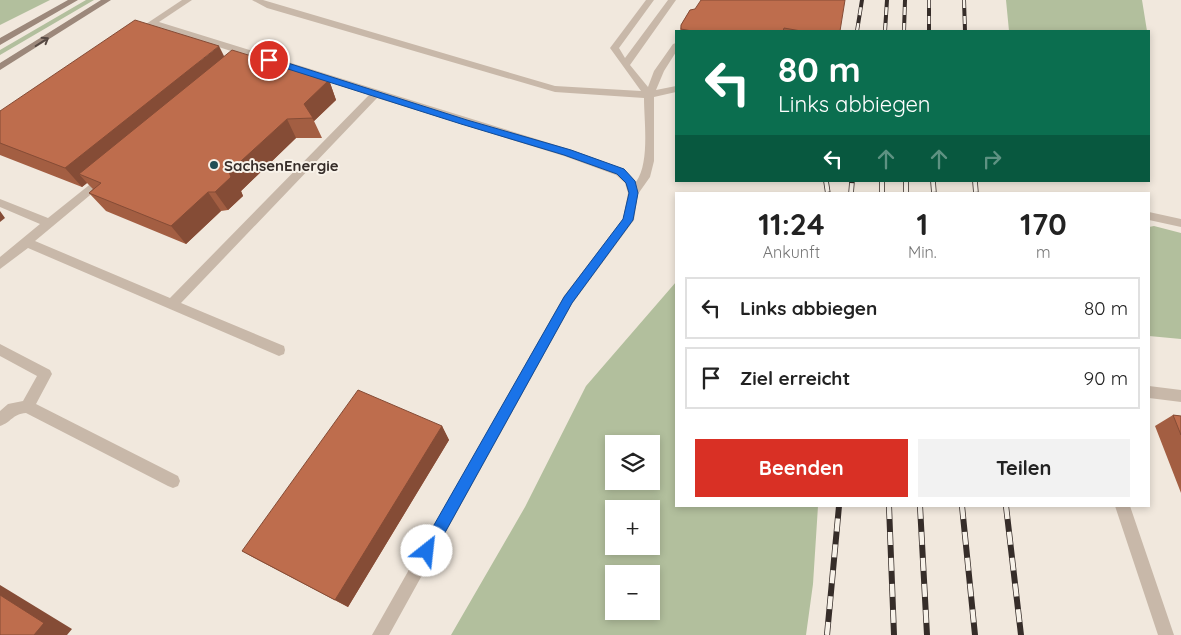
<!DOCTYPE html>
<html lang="de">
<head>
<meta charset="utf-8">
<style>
  :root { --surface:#fff; --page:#f2f2f2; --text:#222; --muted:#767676; --line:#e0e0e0; --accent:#d93025 }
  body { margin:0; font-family:Quicksand,sans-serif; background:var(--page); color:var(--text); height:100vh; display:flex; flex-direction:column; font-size:19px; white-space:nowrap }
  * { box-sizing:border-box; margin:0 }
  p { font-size:16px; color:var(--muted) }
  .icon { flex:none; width:28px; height:28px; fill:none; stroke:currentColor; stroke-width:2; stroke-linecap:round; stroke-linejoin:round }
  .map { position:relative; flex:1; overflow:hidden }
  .details { position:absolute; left:675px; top:192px; width:475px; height:315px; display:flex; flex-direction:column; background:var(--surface); border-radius:0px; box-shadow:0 2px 8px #0003 }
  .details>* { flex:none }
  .hud { position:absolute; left:675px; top:30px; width:475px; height:152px; border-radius:0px; box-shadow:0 2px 8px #0003; background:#0b6e4f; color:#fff; overflow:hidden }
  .controls { position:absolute; left:605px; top:435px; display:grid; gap:10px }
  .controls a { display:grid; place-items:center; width:55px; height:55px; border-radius:0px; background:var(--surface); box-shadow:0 2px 8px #0003; font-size:25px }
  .pin { position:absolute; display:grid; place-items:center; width:42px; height:42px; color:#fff; margin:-21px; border:2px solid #fff; border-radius:50%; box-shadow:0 1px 5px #0007 }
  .me { position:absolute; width:55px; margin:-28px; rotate:29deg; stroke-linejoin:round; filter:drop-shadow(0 0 4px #0008) }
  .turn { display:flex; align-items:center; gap:18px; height:105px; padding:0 20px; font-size:22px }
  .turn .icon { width:65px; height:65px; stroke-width:2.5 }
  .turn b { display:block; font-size:35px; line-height:42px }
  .lanes { display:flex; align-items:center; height:48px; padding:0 20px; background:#0003; justify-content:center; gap:25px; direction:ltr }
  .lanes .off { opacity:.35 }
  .eta { display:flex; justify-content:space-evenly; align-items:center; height:85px; text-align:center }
  .eta b { font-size:30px; font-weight:700; line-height:35px }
  .action { display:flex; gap:10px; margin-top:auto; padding:10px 20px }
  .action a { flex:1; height:58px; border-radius:0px; background:var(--accent); color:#fff; font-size:20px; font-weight:700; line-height:58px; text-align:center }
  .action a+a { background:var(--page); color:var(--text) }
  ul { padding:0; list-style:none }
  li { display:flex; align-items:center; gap:15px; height:62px; margin:0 10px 8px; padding:0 10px; border:2px solid var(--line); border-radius:0px }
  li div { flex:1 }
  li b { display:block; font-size:19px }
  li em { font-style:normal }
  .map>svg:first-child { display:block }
  .green { fill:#b2bf9d; fill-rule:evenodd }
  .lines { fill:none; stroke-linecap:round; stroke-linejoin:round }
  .service { fill:#c8b8a9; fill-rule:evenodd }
  .secondary { fill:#9c887b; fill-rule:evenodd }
  .rail-far2-casing { stroke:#362d29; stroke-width:4 }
  .rail-far1-casing { stroke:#362d29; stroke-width:5.5 }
  .rail-casing { stroke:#362d29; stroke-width:6 }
  .rail-far2 { stroke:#f8f2e9; stroke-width:2.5; stroke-dasharray:8; stroke-linecap:butt }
  .rail-far1 { stroke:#f8f2e9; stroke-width:4; stroke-dasharray:11; stroke-linecap:butt }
  .rail { stroke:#f8f2e9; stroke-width:4.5; stroke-dasharray:13; stroke-linecap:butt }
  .wall { fill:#a35e42 }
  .shaded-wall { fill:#854c36 }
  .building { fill:#be6d4d; stroke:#854c36 }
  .oneway { stroke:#554842 }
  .route { fill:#1a73e8; stroke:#114b97 }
  .poi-dot { fill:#214f55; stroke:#f8f2e9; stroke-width:2 }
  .labels { text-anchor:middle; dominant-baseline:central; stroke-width:4; stroke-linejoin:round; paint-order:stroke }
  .poi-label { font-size:15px; font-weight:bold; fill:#362d29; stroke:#f8f2e9; text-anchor:start }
</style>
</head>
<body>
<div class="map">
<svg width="1181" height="635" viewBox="0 0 1181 635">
  <rect width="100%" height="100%" fill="#f1e8dd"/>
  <path class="green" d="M0,0H50L0,25Z
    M86,0H94L0,55V50Z
    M1006,0H1142L1147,31H1009Z
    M1154,226L1181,233V339L1149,336V227Z
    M676,282V506H818L813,584L806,635H451L525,507L586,386ZM614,444H651V481H614ZM614,509H651V546H614ZM614,574H651V611H614Z"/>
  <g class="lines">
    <path class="service" d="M182,0H192L159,22L572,150L624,169L636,182C650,163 644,121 644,98L555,92L267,8L252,0H263L555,86L641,91L610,48L646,0H654L619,48L625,58L668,0H676L630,65L648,87L654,71L673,44L676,43V52L664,71L656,90L676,86V92L654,97V161L650,177L638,194L634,220L572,304L389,635H372L564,296L623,219L628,193L625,183L616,175L564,156L377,98L181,303L284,346L285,350L284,354L279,356L28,248L0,269V257L40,224L0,207V199L48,218L103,174L108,178L107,181L35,241L170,298L369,95L153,26L140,36H134V32Z
      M1149,212L1181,219V227L1149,220Z
      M0,344L50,370L52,374L36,404L178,476L180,481L178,486L173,488L168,486L26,413C12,414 12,422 0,426V411L8,404L23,401L37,376L0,356Z
      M1149,386L1181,390V402L1149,398Z
      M1115,506H1130L1174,635H1158Z"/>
    <path class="secondary" d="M68,0H78L0,45V38Z
      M101,0H111L0,70V63Z"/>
    <g class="rail-far2-casing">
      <path id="rail-far2" d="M929,0V31
        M964,0L965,31
        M857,31L862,0
        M885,31L887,0
        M904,31L905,0"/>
    </g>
    <g class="rail-far1-casing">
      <path id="rail-far1" d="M826,181L828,194
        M882,181V194
        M906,181V194
        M933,181L934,194
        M975,181L976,194
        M851,194L852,181"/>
    </g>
    <g class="rail-casing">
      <path id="rail" d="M889,506L894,635
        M920,506L927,635
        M962,506L975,635
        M1006,506L1021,635
        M827,635L839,506"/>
    </g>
    <use href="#rail-far2" class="rail-far2"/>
    <use href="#rail-far1" class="rail-far1"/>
    <use href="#rail" class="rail"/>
  </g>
  <path class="wall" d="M690,10L840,31H680L681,25Z
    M224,56L329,80L336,100L314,121L322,138H296L241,191L243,196L228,210L221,211L186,244L106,211L89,193L93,189L87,183L82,187L0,155V111Z
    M1173,415L1181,416V493L1155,426Z
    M442,426L449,440L348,607L258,560L242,551Z"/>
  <path class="shaded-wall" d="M219,46L229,66L79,174L87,183L82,187L65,168Z
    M329,80L336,100L314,121L304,104Z
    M287,119L296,138L241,191L243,196L228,210L215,192L229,172Z
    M208,192L221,211L186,244L171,226Z
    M0,211L5,218L0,222Z
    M442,426L449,440L348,607L335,600Z
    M0,585L72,629L67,635H34L0,595Z"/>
  <path class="building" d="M701,0H845L840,31H801L784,28L783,31H692L681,29V25L690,10L695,9Z
    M135,20L219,46L65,168L0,143V111Z
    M232,50L329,80L304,104L313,118L287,119L229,172L231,177L215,192H208L171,226L89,193L101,183L79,174Z
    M358,390L442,426L335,600L242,551Z
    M1173,415L1181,416V435Z
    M0,595L44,623L34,635H0Z"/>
  <defs><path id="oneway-shaft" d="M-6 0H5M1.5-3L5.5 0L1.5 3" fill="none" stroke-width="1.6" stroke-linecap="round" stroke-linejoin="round" transform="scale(1.25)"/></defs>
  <use class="oneway" href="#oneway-shaft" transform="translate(42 42) rotate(-32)"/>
  <path class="route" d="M266,58H272L467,120L571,150L624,169L635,181L638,193L633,220L572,303L432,556L427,558L422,556L420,551L422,546L564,297L623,219L629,193L626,183L617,174L564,155L461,124L266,62Z"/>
  <circle class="poi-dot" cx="214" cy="165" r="5"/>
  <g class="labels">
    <g class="poi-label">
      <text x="224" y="165">SachsenEnergie</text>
    </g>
  </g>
</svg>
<div class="controls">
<a><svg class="icon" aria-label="layers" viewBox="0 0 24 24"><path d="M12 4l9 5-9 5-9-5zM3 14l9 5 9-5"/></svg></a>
<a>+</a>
<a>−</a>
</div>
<div class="pin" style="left:269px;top:60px;background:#d93025"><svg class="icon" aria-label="arrive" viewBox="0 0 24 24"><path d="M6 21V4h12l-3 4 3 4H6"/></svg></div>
<svg class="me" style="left:427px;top:551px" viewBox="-20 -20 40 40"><circle r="19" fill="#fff"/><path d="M0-13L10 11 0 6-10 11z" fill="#1a73e8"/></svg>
<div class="hud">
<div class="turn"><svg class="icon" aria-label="left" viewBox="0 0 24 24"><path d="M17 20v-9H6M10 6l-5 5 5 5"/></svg><div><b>80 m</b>Links abbiegen</div></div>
<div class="lanes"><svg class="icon" aria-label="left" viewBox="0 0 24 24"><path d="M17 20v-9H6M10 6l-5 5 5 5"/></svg><svg class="icon off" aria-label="ahead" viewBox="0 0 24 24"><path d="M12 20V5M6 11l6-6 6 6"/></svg><svg class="icon off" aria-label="ahead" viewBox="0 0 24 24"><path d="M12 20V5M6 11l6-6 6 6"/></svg><svg class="icon off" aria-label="right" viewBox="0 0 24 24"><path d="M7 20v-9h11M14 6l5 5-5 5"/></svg></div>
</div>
<section class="details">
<div class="eta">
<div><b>11:24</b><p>Ankunft</p></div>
<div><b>1</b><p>Min.</p></div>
<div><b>170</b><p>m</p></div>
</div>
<ul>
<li><svg class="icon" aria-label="left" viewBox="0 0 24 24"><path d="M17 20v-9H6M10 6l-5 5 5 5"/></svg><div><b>Links abbiegen</b></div><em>80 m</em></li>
<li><svg class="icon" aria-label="arrive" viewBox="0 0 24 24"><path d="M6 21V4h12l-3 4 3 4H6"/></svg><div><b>Ziel erreicht</b></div><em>90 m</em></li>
</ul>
<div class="action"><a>Beenden</a><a>Teilen</a></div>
</section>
</div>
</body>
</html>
